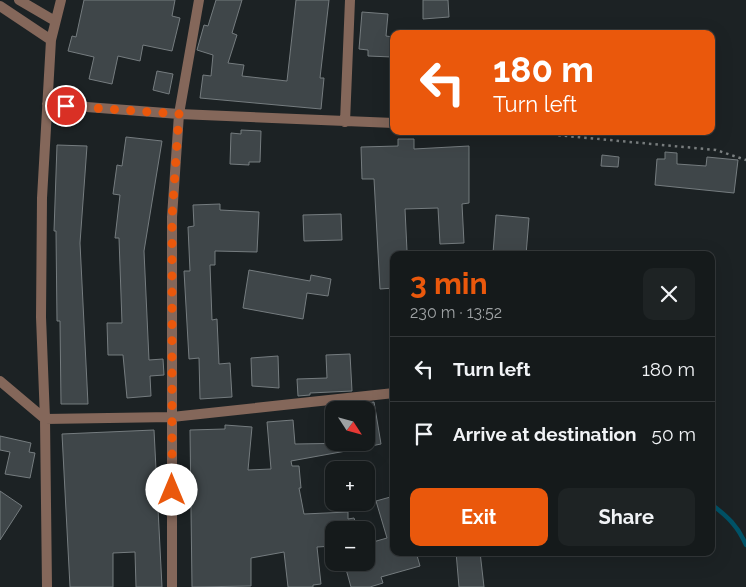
<!DOCTYPE html>
<html lang="en">
<head>
<meta charset="utf-8">
<style>
  :root { --surface:#151a1b; --page:#1e2324; --text:#f1f3f6; --muted:#9da1a3; --line:#34383a; --accent:#ea580c }
  body { margin:0; font-family:Raleway,sans-serif; background:var(--page); color:var(--text); height:100vh; display:flex; flex-direction:column; font-size:19px; white-space:nowrap }
  * { box-sizing:border-box; margin:0 }
  p { font-size:16px; color:var(--muted) }
  .icon { flex:none; width:28px; height:28px; fill:none; stroke:currentColor; stroke-width:2; stroke-linecap:round; stroke-linejoin:round }
  .map { position:relative; flex:1; overflow:hidden }
  .side { position:absolute; left:390px; top:251px; width:325px; height:305px; display:flex; flex-direction:column; background:var(--surface); border-radius:10px; box-shadow:0 5px 20px #0002,0 0 0 1px var(--line) }
  .side>* { flex:none }
  .guide { position:absolute; left:390px; top:30px; width:325px; height:105px; border-radius:10px; box-shadow:0 5px 20px #0002,0 0 0 1px var(--line); background:#ea580c; color:#fff; overflow:hidden }
  .needle { width:32px; rotate:126deg }
  .tools { position:absolute; left:325px; top:401px; display:grid; gap:10px }
  .tools a { display:grid; place-items:center; width:50px; height:50px; border-radius:10px; background:var(--surface); box-shadow:0 5px 20px #0002,0 0 0 1px var(--line); font-size:25px }
  .pin { position:absolute; display:grid; place-items:center; width:42px; height:42px; color:#fff; margin:-21px; border:2px solid #fff; border-radius:50%; box-shadow:0 1px 5px #0007 }
  .me { position:absolute; width:55px; margin:-28px; rotate:0deg; stroke-linejoin:round; filter:drop-shadow(0 0 4px #0008) }
  .turn { display:flex; align-items:center; gap:18px; height:105px; padding:0 20px; font-size:22px }
  .turn .icon { width:65px; height:65px; stroke-width:2.5 }
  .turn b { display:block; font-size:35px; line-height:42px }
  .round { display:grid; place-items:center; flex:none; width:52px; height:52px; border-radius:10px; background:var(--page) }
  .overview { display:flex; align-items:center; justify-content:space-between; height:85px; padding:0 20px }
  h1 { font-size:30px; font-weight:700; line-height:38px; color:var(--accent) }
  .primary-button { display:flex; gap:10px; margin-top:auto; padding:10px 20px }
  .primary-button a { flex:1; height:58px; border-radius:10px; background:var(--accent); color:#fff; font-size:20px; font-weight:700; line-height:58px; text-align:center }
  .primary-button a+a { background:var(--page); color:var(--text) }
  ul { padding:0; list-style:none }
  li { display:flex; align-items:center; gap:15px; height:65px; padding:0 20px; border-top:1px solid var(--line) }
  li div { flex:1 }
  li b { display:block; font-size:19px }
  li em { font-style:normal }
  .map>svg:first-child { display:block }
  .lines { fill:none; stroke-linecap:round; stroke-linejoin:round }
  .stream { stroke:#005267; stroke-width:4.5 }
  .building { fill:#3f4649; stroke:#757c7f }
  .path { stroke:#7c8182; stroke-width:2.5; stroke-dasharray:2.5 4; stroke-linecap:butt }
  .street { stroke:#84675a; stroke-width:10 }
  .route { stroke:#ea580c; stroke-width:9; stroke-dasharray:0 16.2 }
</style>
</head>
<body>
<div class="map">
<svg width="746" height="587" viewBox="0 0 746 587">
  <rect width="100%" height="100%" fill="#1c2224"/>
  <g class="lines">
    <path class="stream" d="M711,504C727,516 738,526 746,545"/>
  </g>
  <path class="building" d="M84,0H175L172,16L180,18L172,51L143,45L140,61L118,56L112,84L89,79L94,57L68,51L72,36L76,37Z
    M216,0H242L232,33L237,35L228,63L244,65L242,76L287,81L296,0H329L320,78H324L321,109L200,98L203,75L211,76L213,55L197,50L204,25L208,26Z
    M423,0H448L449,17L423,19Z
    M362,12L388,14L386,36L393,37L392,57L368,56V50L359,49Z
    M157,71L173,74L169,94L153,90Z
    M241,130L261,131L260,162H249V165L230,164L231,133L241,134Z
    M126,137L162,141L144,251L149,360L163,359L164,375L150,376L151,396L127,398L123,355H108L107,323H122L119,238H115L120,195L113,194L117,165L122,166Z
    M398,139H414V149L469,146V203L462,204L464,243L440,244L438,208L405,209L407,251H402V255H394V288L380,289L374,179H362L361,147L398,146Z
    M57,145L87,146L80,243L88,404H61L60,321H57L56,231H54Z
    M665,152L677,153V164L706,166L707,157L738,160L734,193L655,185L657,159H665Z
    M602,155L619,157L618,167L601,166Z
    M220,204V210L259,212L257,252L215,251V265H210L212,320L217,319L219,364L230,363L232,397L200,399L199,358L189,359L184,271H190L188,227L194,226L193,205Z
    M341,214L342,240L304,241L303,215Z
    M496,215L529,218L526,255L493,253Z
    M249,270L310,281L311,275L331,279L328,296L307,293L303,319L243,308Z
    M350,354L352,391L310,393V395L298,396L297,379L327,378L326,355Z
    M278,356L279,388L252,386L251,358Z
    M374,402L381,444L366,447V403Z
    M293,420L295,444L357,443V449L291,461L292,466H299L301,488H299L304,514L348,512V519L354,518L358,530H334V546L317,547L321,584L313,585V587H288L284,552L251,558V586L192,587L190,430L225,429V425L252,427L248,470L271,469L267,422Z
    M154,430L162,587H136L135,552L113,553V587H70L62,434Z
    M0,436L31,443L29,452L35,453L30,478L5,474L10,452L0,450Z
    M0,491L22,506L0,540Z
    M394,496V552H416L420,566L381,577L383,583L370,587H351L344,562H366V544L387,538L376,501Z
    M456,552H480L484,587H459Z"/>
  <g class="lines">
    <path class="path" d="M513,131L716,150L746,160"/>
    <path class="street" d="M19,0L55,21
      M0,6L51,40
      M47,104L179,114L394,123
      M345,122L350,0
      M0,381L45,419L172,417L394,393
      M47,587L45,419L41,317L42,198L51,40L61,0
      M172,587V217L179,114L199,0"/>
  </g>
  <g class="lines">
    <path class="route" d="M66,106L179,114L172,217V490"/>
  </g>
</svg>
<div class="tools">
<a><svg class="needle" viewBox="-14 -14 28 28"><path d="M0-13l5 13h-10z" fill="#e53935"/><path d="M0 13l5-13h-10z" fill="#9da1a3"/></svg></a>
<a>+</a>
<a>−</a>
</div>
<div class="pin" style="left:66px;top:106px;background:#d93025"><svg class="icon" aria-label="arrive" viewBox="0 0 24 24"><path d="M6 21V4h12l-3 4 3 4H6"/></svg></div>
<svg class="me" style="left:172px;top:490px" viewBox="-20 -20 40 40"><circle r="19" fill="#fff"/><path d="M0-13L10 11 0 6-10 11z" fill="#ea580c"/></svg>
<div class="guide">
<div class="turn"><svg class="icon" aria-label="left" viewBox="0 0 24 24"><path d="M17 20v-9H6M10 6l-5 5 5 5"/></svg><div><b>180 m</b>Turn left</div></div>
</div>
<section class="side">
<div class="overview"><div><h1>3 min</h1><p>230 m · 13:52</p></div><a class="round"><svg class="icon" aria-label="close" viewBox="0 0 24 24"><path d="M6 6l12 12M18 6L6 18"/></svg></a></div>
<ul>
<li><svg class="icon" aria-label="left" viewBox="0 0 24 24"><path d="M17 20v-9H6M10 6l-5 5 5 5"/></svg><div><b>Turn left</b></div><em>180 m</em></li>
<li><svg class="icon" aria-label="arrive" viewBox="0 0 24 24"><path d="M6 21V4h12l-3 4 3 4H6"/></svg><div><b>Arrive at destination</b></div><em>50 m</em></li>
</ul>
<div class="primary-button"><a>Exit</a><a>Share</a></div>
</section>
</div>
</body>
</html>
